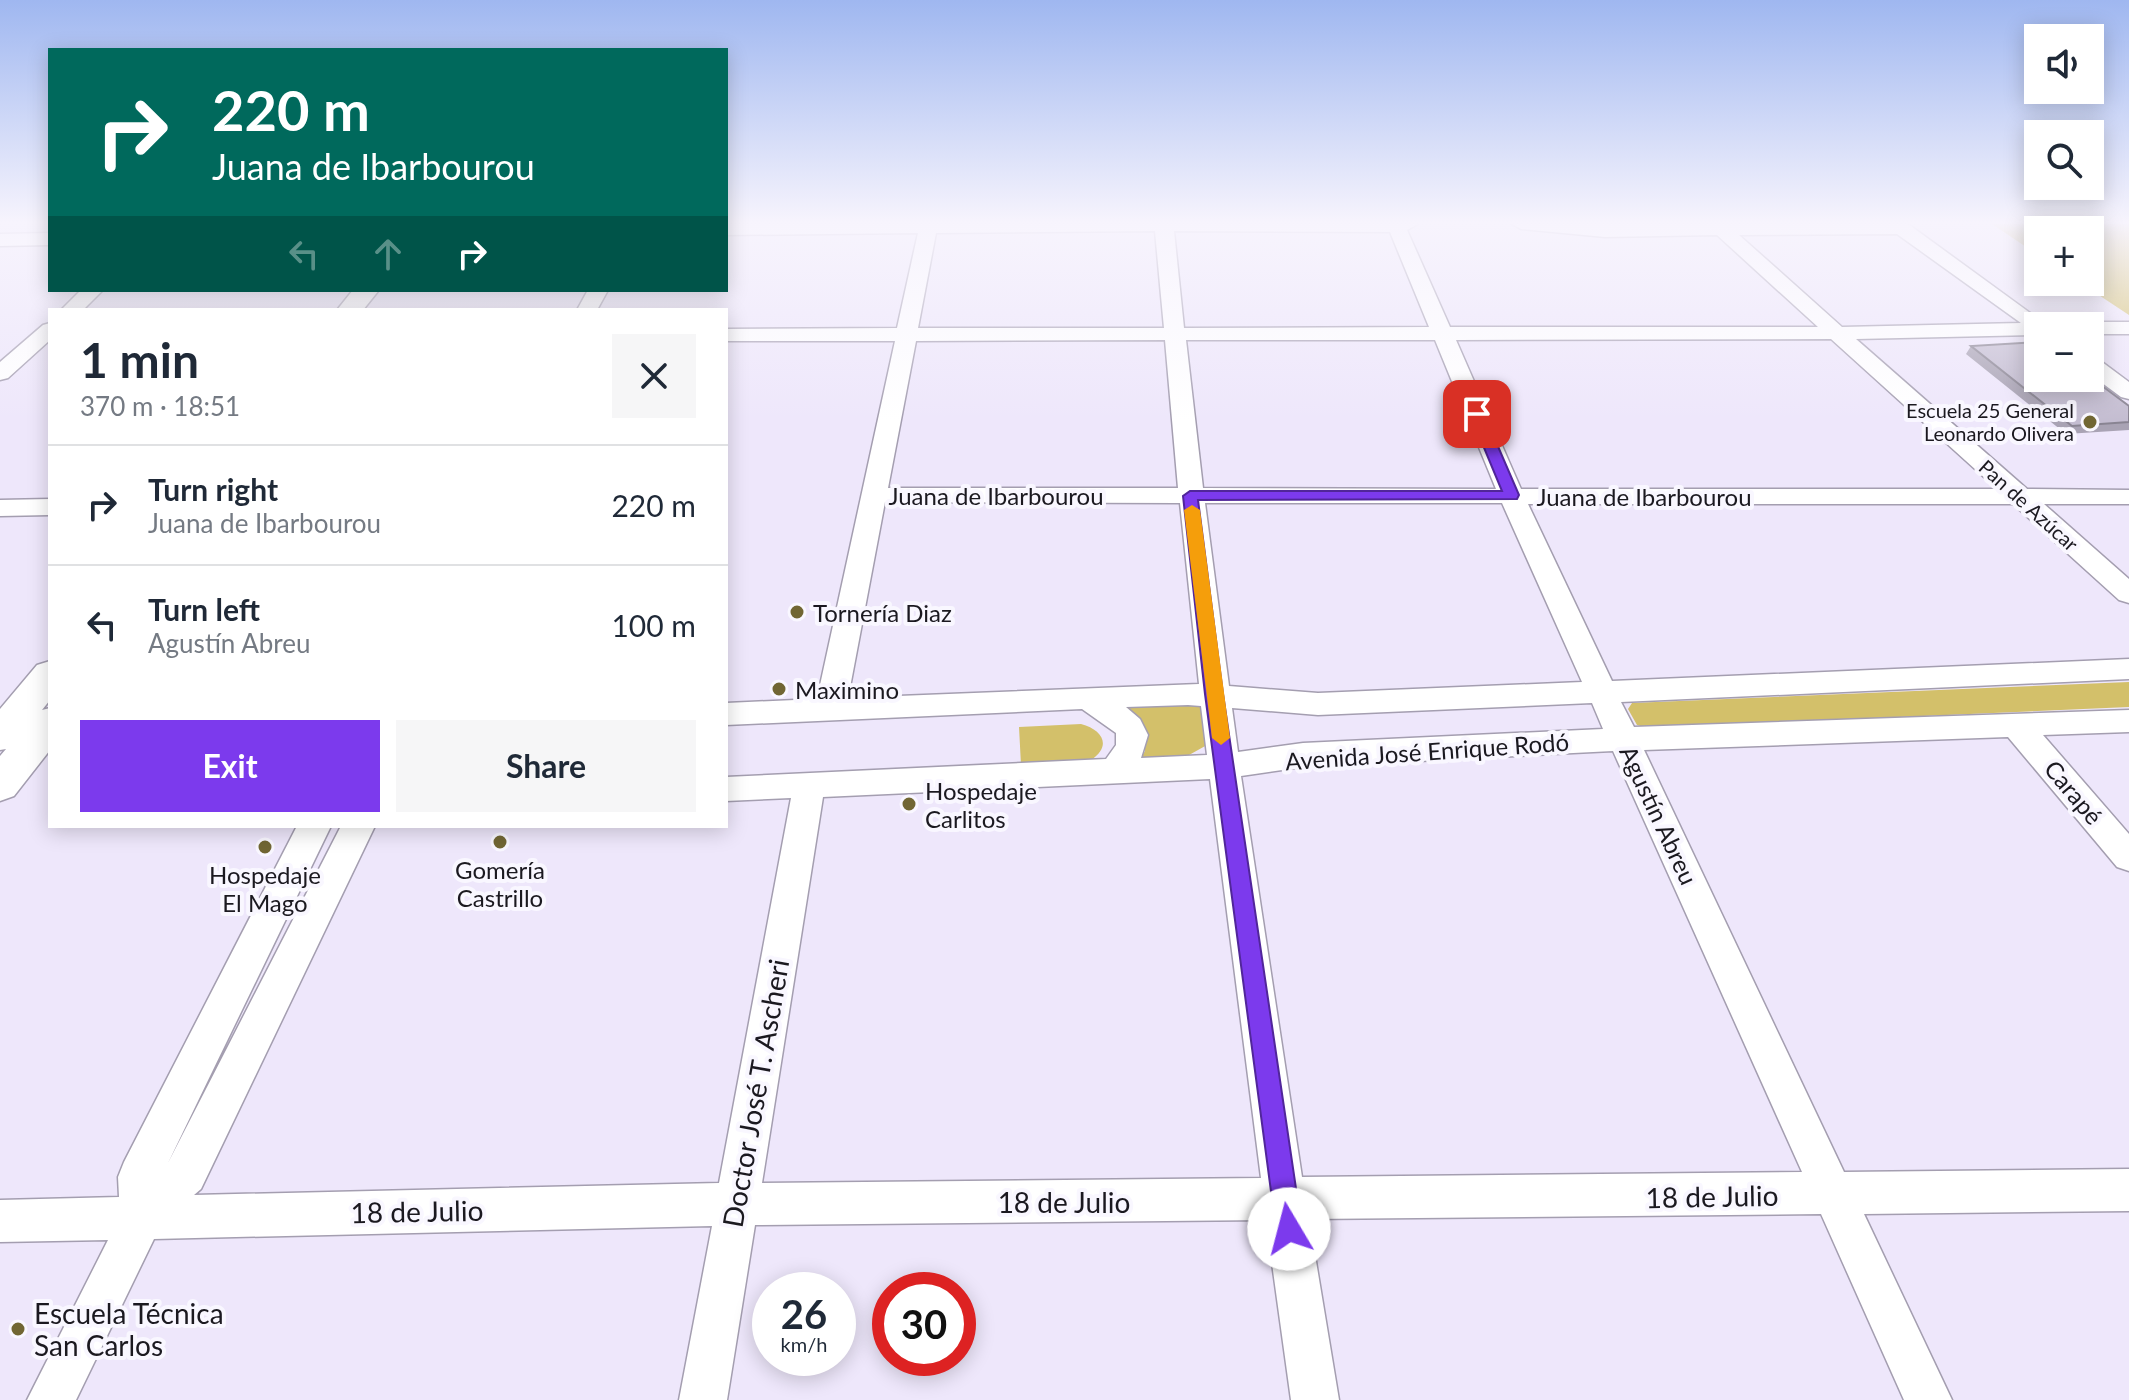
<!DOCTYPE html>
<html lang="en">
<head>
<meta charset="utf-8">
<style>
  :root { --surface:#fff; --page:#f6f6f7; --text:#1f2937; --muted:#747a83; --line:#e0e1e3; --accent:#7c3aed }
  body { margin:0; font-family:Lato,sans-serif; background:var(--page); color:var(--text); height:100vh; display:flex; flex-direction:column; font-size:30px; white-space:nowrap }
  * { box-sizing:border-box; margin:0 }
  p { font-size:26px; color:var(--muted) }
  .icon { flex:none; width:44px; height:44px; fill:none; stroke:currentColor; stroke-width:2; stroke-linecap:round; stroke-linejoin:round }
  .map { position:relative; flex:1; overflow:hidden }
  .drawer { position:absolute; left:48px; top:308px; width:680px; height:520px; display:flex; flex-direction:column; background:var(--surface); border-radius:0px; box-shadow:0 4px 20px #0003 }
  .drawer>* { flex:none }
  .top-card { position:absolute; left:48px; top:48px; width:680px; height:244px; border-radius:0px; box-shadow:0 4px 20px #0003; background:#00695c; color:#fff; overflow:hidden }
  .controls { position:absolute; left:2024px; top:24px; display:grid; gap:16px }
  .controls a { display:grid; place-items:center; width:80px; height:80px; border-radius:0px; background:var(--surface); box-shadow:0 4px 20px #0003; font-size:40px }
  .speed { position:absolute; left:752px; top:1272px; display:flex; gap:16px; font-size:40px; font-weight:700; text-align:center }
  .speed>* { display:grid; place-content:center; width:104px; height:104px; border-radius:50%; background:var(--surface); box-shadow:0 4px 20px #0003; line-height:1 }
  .speed small { font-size:20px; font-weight:400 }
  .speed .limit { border:12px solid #d22; background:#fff; color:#111 }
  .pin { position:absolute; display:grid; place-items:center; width:68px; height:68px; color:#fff; margin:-34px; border-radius:16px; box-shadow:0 4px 12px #0006 }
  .me { position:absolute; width:88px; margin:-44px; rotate:352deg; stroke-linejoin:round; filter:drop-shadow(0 0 6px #0008) }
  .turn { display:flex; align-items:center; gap:28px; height:168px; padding:0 32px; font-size:36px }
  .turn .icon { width:104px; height:104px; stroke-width:2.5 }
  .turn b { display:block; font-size:56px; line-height:68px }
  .lanes { display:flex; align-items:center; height:76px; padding:0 32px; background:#0003; justify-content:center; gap:40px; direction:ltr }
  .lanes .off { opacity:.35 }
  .round { display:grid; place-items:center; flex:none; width:84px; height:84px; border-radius:0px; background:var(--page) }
  .head { display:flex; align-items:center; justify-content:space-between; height:136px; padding:0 32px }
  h1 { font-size:48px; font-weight:700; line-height:60px }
  .action { display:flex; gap:16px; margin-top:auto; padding:16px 32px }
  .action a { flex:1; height:92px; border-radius:0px; background:var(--accent); color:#fff; font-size:32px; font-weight:700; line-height:92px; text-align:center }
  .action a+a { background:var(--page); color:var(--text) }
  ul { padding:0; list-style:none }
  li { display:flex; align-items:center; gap:24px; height:120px; padding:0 32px; border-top:2px solid var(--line) }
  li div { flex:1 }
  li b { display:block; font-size:30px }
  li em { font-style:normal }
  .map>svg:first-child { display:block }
  .green { fill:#d3c06a }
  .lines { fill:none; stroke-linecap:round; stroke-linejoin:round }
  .minor-casing { stroke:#a49eb0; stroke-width:3 }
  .major-casing { stroke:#a49eb0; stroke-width:3 }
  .minor { fill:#fff; fill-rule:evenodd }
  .major { fill:#fff; fill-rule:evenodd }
  .wall { fill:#a9a3b4 }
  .building { fill:#c4bdd1; stroke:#898492; stroke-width:2 }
  .route { fill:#7c3aed; stroke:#51269a; stroke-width:2 }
  .slow { fill:#f59e0b }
  .poi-dot { fill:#716633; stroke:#f9f7ff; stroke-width:3 }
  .labels { text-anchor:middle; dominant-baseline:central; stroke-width:8; stroke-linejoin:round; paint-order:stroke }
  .far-poi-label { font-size:20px; fill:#1b1920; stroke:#f9f7ff; text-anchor:end }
  .far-street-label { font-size:20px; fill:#1b1920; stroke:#f9f7ff }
  .street-label { font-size:24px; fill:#1b1920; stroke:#f9f7ff }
  .poi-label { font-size:24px; fill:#1b1920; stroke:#f9f7ff; text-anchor:start }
  .near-street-label { font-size:28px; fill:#1b1920; stroke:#f9f7ff }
  .near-poi-label { font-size:28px; fill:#1b1920; stroke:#f9f7ff; text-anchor:start }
</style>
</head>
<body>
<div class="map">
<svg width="2129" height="1400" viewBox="0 0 2129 1400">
  <rect width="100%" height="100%" fill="#eee7fb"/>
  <path class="green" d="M1992,224H2129V315L2079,282H2090V230H2038V255Z
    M2129,682V707L1647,728L1637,725L1628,709L1632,703Z
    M1121,704H1200L1207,745L1189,755L1139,761L1145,751L1138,720Z
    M1081,724C1103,730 1112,746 1091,760L1021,765L1019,727Z"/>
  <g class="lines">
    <g class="minor-casing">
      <path id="minor" d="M726,224H1418L1407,230L1450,327H1818L1717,235L1605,237L1521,229L1512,224H1908L2048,326H2038V335L1856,339L2027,489L2129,490V504H2044L2129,579V603L2119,600L2013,504H1528L1612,681L2129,659V679L1621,702L1634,727L2129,710V732L2043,735L2129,834V871L2117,867L2008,737L1644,750L1844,1172L2129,1169V1211L1864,1214L1952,1400H1904L1821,1214L1309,1219L1339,1400H1291L1266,1220L755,1225L727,1400H679L712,1226L154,1239L76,1400H27L108,1240L0,1242V1200L119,1197L118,1177L124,1162L297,826H331L168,1163L341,826H375L201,1189L194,1195L719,1183L791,798L726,801V777L1106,759L1116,745V733L1082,709L726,725V703L817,699L895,341H726V329L897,328L918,233L726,235ZM1155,231L1164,328H918L936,233ZM1174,231L1390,232L1429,327L1184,328ZM1897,234L2021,323L1842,327L1739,235ZM1831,339L1997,489H1521L1456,340ZM1165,340L1178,488H888L916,341ZM1186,340H1435L1496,489L1203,488ZM885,502L1180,503L1199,684L848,698ZM1205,503H1502L1582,682L1318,693L1229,686ZM1592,703L1603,729L1303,743L1238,752L1232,708L1318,715ZM1188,705L1201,706L1207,755L1141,758L1148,735L1140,719L1126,707ZM1613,751L1802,1172L1302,1177L1241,776L1303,767ZM1210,779L1261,1178L762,1183L823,797Z
        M50,233V245L0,246V234Z
        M81,290H103L83,310H61Z
        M588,290H608L597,310H577Z
        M2090,322H2129V334H2090V326H2081Z
        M50,323V340L8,378L0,380V362L43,325Z
        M2090,357L2098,359L2129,382V399L2121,397L2090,374Z
        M50,499V515L0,516V500Z"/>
    </g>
    <g class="major-casing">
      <path id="major" d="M353,290H379L363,310H337Z
        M50,661V700L42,710L50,708V750L14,796L0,801V756L6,749L0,750V709L37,665Z"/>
    </g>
    <use href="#minor" class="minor"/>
    <use href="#major" class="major"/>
  </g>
  <path class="wall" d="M1971,346L2129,406V430L2066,434L1966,354Z"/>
  <path class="building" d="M2038,342V378H2090V377L2129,406V422L2072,426L1971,346Z"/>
  <linearGradient id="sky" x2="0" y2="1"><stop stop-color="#9fb7f0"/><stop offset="0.53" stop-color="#f7f4fd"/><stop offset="1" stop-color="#f7f4fd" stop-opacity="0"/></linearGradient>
  <rect width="2129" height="420" fill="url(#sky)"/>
  <path class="route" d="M1477,410L1484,414L1519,495L1517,499L1198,500L1223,694L1302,1229L1298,1238L1289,1242L1280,1238L1276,1229L1205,694L1183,496L1190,491H1502L1470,414Z"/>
  <path class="slow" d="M1192,505L1200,510L1230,738L1221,745L1212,738L1184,510Z"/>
  <g class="poi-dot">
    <circle cx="2090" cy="422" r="8"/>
    <circle cx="797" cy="612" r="8"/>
    <circle cx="779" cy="689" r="8"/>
    <circle cx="909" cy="804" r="8"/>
    <circle cx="500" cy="842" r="8"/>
    <circle cx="265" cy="847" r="8"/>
    <circle cx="18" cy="1329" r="8"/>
  </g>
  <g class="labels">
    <g class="far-poi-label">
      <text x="2074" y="410">Escuela 25 General<tspan x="2074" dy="23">Leonardo Olivera</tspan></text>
    </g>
    <g class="far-street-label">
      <text transform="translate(2029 505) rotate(42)">Pan de Azúcar</text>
    </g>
    <g class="street-label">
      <text x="996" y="495">Juana de Ibarbourou</text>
      <text x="1644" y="496">Juana de Ibarbourou</text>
      <text transform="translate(1427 751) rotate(-4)">Avenida José Enrique Rodó</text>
      <text transform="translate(2074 792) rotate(50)">Carapé</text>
      <text transform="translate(1659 815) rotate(65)">Agustín Abreu</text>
    </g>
    <g class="poi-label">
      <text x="813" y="612">Tornería Diaz</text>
      <text x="795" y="689">Maximino</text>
      <text x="925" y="790">Hospedaje<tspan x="925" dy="28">Carlitos</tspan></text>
      <text x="500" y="869" text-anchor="middle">Gomería<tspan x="500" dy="28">Castrillo</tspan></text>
      <text x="265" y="874" text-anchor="middle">Hospedaje<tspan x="265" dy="28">El Mago</tspan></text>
    </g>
    <g class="near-street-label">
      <text transform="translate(755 1093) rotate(-80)">Doctor José T. Ascheri</text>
      <text transform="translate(1712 1196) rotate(-1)">18 de Julio</text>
      <text x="1064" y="1202">18 de Julio</text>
      <text transform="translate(417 1211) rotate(-1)">18 de Julio</text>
    </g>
    <g class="near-poi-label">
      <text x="34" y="1313">Escuela Técnica<tspan x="34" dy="32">San Carlos</tspan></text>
    </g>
  </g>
</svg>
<div class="controls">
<a><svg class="icon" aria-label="sound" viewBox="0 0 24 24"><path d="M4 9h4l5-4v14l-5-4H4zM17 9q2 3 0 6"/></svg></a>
<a><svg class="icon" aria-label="search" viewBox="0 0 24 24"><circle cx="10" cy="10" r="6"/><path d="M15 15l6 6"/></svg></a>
<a>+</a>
<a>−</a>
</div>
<div class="speed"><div>26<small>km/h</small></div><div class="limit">30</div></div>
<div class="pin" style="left:1477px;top:414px;background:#d93025"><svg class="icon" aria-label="arrive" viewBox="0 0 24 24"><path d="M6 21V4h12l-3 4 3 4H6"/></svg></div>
<svg class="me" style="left:1289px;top:1229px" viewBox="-20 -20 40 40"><circle r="19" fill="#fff"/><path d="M0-13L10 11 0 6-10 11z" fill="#7c3aed"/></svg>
<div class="top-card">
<div class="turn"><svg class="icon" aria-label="right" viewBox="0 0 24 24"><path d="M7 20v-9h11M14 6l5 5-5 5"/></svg><div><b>220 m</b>Juana de Ibarbourou</div></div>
<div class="lanes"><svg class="icon off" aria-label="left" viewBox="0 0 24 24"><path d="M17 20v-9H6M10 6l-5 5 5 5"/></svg><svg class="icon off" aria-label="ahead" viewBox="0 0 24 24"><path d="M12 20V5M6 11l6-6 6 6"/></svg><svg class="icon" aria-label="right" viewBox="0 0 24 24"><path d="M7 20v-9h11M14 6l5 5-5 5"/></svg></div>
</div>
<section class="drawer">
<div class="head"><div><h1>1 min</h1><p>370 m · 18:51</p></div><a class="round"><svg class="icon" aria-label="close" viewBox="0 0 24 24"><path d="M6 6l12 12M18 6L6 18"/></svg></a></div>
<ul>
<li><svg class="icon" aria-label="right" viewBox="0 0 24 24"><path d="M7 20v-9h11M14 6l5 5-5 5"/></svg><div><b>Turn right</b><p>Juana de Ibarbourou</p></div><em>220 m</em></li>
<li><svg class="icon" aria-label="left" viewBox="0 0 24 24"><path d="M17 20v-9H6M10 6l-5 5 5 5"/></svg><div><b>Turn left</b><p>Agustín Abreu</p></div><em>100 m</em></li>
</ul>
<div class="action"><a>Exit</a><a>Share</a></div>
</section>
</div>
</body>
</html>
